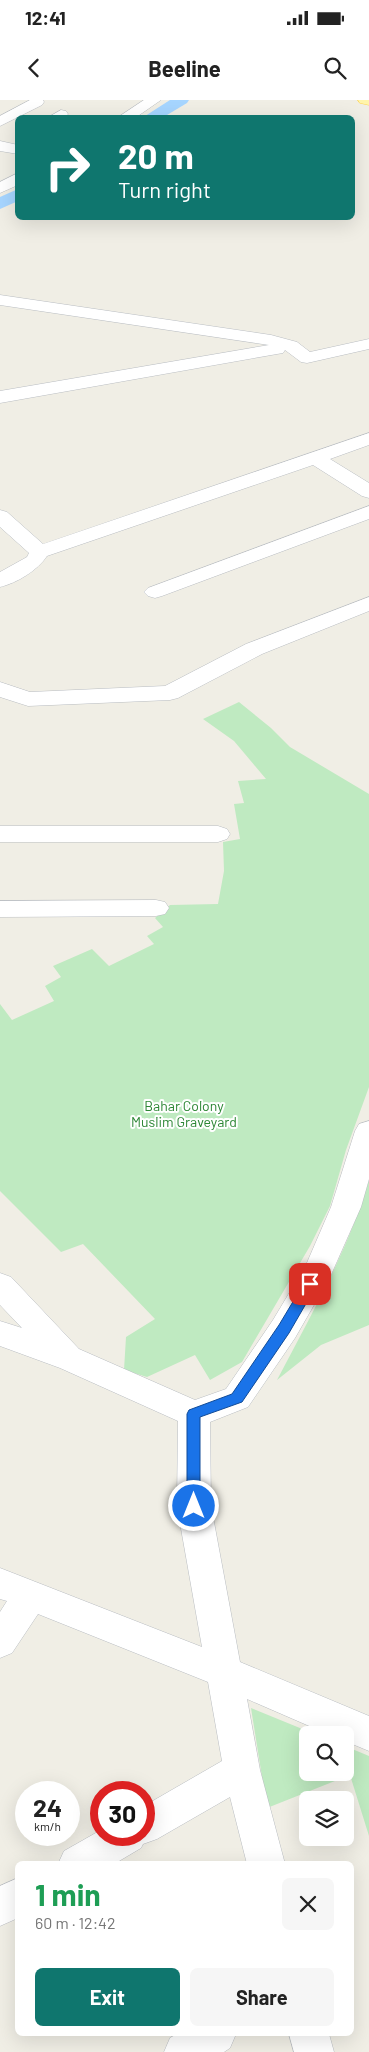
<!DOCTYPE html>
<html lang="en">
<head>
<meta charset="utf-8">
<style>
  :root { --surface:#fff; --page:#f6f6f6; --text:#222; --muted:#767676; --accent:#0f766e }
  body { margin:0; font-family:Barlow,sans-serif; background:var(--page); color:var(--text); height:100vh; display:flex; flex-direction:column; font-size:19px; white-space:nowrap }
  * { box-sizing:border-box; margin:0 }
  p { font-size:16px; color:var(--muted) }
  .icon { flex:none; width:28px; height:28px; fill:none; stroke:currentColor; stroke-width:2; stroke-linecap:round; stroke-linejoin:round }
  .map { position:relative; flex:1; overflow:hidden }
  .panel { position:absolute; left:15px; top:1761px; width:339px; height:175px; display:flex; flex-direction:column; background:var(--surface); border-radius:8px; box-shadow:0 5px 20px #0002 }
  .panel>* { flex:none }
  .top-card { position:absolute; left:15px; top:15px; width:340px; height:105px; border-radius:8px; box-shadow:0 5px 20px #0002; background:#0f766e; color:#fff; overflow:hidden }
  .controls { position:absolute; left:299px; top:1626px; display:grid; gap:10px }
  .controls a { display:grid; place-items:center; width:55px; height:55px; border-radius:8px; background:var(--surface); box-shadow:0 5px 20px #0002; font-size:25px }
  .speed { position:absolute; left:15px; top:1681px; display:flex; gap:10px; font-size:25px; font-weight:700; text-align:center }
  .speed>* { display:grid; place-content:center; width:65px; height:65px; border-radius:50%; background:var(--surface); box-shadow:0 5px 20px #0002; line-height:1 }
  .speed small { font-size:12px; font-weight:400 }
  .speed .limit { border:8px solid #d22; background:#fff; color:#111 }
  .pin { position:absolute; display:grid; place-items:center; width:42px; height:42px; color:#fff; margin:-21px; border-radius:10px; box-shadow:0 2px 8px #0006 }
  .me { position:absolute; width:55px; margin:-28px; rotate:0deg; stroke-linejoin:round; filter:drop-shadow(0 0 4px #0008) }
  .turn { display:flex; align-items:center; gap:18px; height:105px; padding:0 20px; font-size:22px }
  .turn .icon { width:65px; height:65px; stroke-width:2.5 }
  .turn b { display:block; font-size:35px; line-height:42px }
  .round { display:grid; place-items:center; flex:none; width:52px; height:52px; border-radius:8px; background:var(--page) }
  .overview { display:flex; align-items:center; justify-content:space-between; height:85px; padding:0 20px }
  h1 { font-size:30px; font-weight:700; line-height:38px; color:#1e9e55 }
  .button { display:flex; gap:10px; margin-top:auto; padding:10px 20px }
  .button a { flex:1; height:58px; border-radius:8px; background:var(--accent); color:#fff; font-size:20px; font-weight:700; line-height:58px; text-align:center }
  .button a+a { background:var(--page); color:var(--text) }
  .status { display:flex; justify-content:space-between; align-items:center; height:35px; padding:0 25px; background:var(--surface); direction:ltr }
  .status svg { height:14px; fill:currentColor }
  header { display:flex; justify-content:space-between; align-items:center; height:65px; padding:0 20px; background:var(--surface); font-size:22px; font-weight:700 }
  .map>svg:first-child { display:block }
  .green { fill:#bfeac1 }
  .lines { fill:none; stroke-linecap:round; stroke-linejoin:round }
  .canal { fill:#a6d5ff; fill-rule:evenodd }
  .minor-casing { stroke:#b9bdc2; stroke-width:1 }
  .major-casing { stroke:#ffd44f; stroke-width:1 }
  .minor { fill:#fff; fill-rule:evenodd }
  .major { fill:#fff5ab; fill-rule:evenodd }
  .route { fill:#1a73e8; stroke:#114b97 }
  .labels { text-anchor:middle; dominant-baseline:central; stroke-width:4; stroke-linejoin:round; paint-order:stroke }
  .park-label { font-size:14px; fill:#2c8634; stroke:#fff }
</style>
</head>
<body>
<div class="status"><b>12:41</b><svg viewBox="0 0 49 12"><path d="M0 12V9h3v3zM5 12V6h3v6zM10 12V3h3v9zM15 12V0h3v12zM26 1h20v11H26zM47 4h2v5h-2z"/></svg></div>
<header><svg class="icon" aria-label="back" viewBox="0 0 24 24"><path d="M15 5l-7 7 7 7"/></svg>Beeline<svg class="icon" aria-label="search" viewBox="0 0 24 24"><circle cx="10" cy="10" r="6"/><path d="M15 15l6 6"/></svg></header>
<div class="map">
<svg width="369" height="1952" viewBox="0 0 369 1952">
  <rect width="100%" height="100%" fill="#f0eee5"/>
  <path class="green" d="M239,602L271,628L290,647L369,694V987L346,1050L330,1106L310,1146L242,1262L210,1280L195,1255L147,1277L124,1270L126,1237L155,1219L83,1144L61,1152L0,1091V904L12,920L54,901L45,886L61,877L53,866L92,849L109,866L154,844L147,836L163,827L155,818L170,805L218,804L224,771L223,742L240,739L234,704L244,703L238,681L266,679L234,641L203,619Z
    M369,1080V1225L321,1245L277,1280C311,1215 348,1151 369,1080Z
    M251,1608L317,1635H308V1672H345V1646L369,1656V1736L350,1675L267,1708Z"/>
  <g class="lines">
    <path class="canal" d="M170,0H189L187,3L162,18H142Z
      M18,89V101L0,109V97Z"/>
    <g class="minor-casing">
      <path id="minor" d="M30,0H43L44,2L42,5L0,26V16Z
        M144,0H161L135,18H117Z
        M61,10L66,11L68,14L66,17L47,18Z
        M0,41L18,45V54L0,51Z
        M18,73V85L0,93V82Z
        M0,195L271,235L297,242L310,252L369,239V249L307,263L301,262L285,250L283,253L277,254L0,303V291L269,245L0,205Z
        M369,333V345L330,359L369,383V398L362,396L313,365L47,456C38,470 17,483 0,487V472L27,457L29,453L0,427V410L7,412L43,444Z
        M369,406V419L162,496L155,498L148,496L144,492L148,488Z
        M369,497V511L262,554L178,598L170,600L28,606L0,597V582L30,592L165,586L246,544Z
        M0,726H218L227,729L230,734L227,739L218,742H0Z
        M156,800L165,802L169,808L165,814L156,816L0,817V801Z
        M369,1021V1079L361,1107L330,1177L295,1238L248,1307L210,1322L211,1406L240,1562L369,1616V1651L345,1641V1635H330L247,1599L260,1670L285,1764H247L230,1697L157,1739L143,1744L141,1748L114,1764H58L64,1751L101,1730V1735H144V1706L222,1661L208,1582L38,1514L12,1553L0,1558V1512L7,1501L0,1499V1468L202,1547L177,1406L178,1321L60,1268L0,1246V1221L22,1228L0,1205V1173L11,1177L79,1249L195,1300L226,1289L273,1220L306,1165L331,1107L355,1031L359,1024Z
        M18,1778V1818L0,1826V1786Z
        M177,1934H236L230,1948L224,1952H164L170,1938Z
        M289,1934H329L334,1952H294Z"/>
    </g>
    <g class="major-casing">
      <path id="major" d="M358,0H369V5L360,3Z"/>
    </g>
    <use href="#minor" class="minor"/>
    <use href="#major" class="major"/>
  </g>
  <path class="route" d="M310,1179L315,1180L317,1184L315,1188L289,1233L242,1302L200,1317V1406L198,1411L194,1412L189,1411L187,1406V1314L189,1310L232,1294L279,1225L306,1180Z"/>
  <g class="labels">
    <g class="park-label">
      <text x="184" y="1005">Bahar Colony<tspan x="184" dy="16">Muslim Graveyard</tspan></text>
    </g>
  </g>
</svg>
<div class="controls">
<a><svg class="icon" aria-label="search" viewBox="0 0 24 24"><circle cx="10" cy="10" r="6"/><path d="M15 15l6 6"/></svg></a>
<a><svg class="icon" aria-label="layers" viewBox="0 0 24 24"><path d="M12 4l9 5-9 5-9-5zM3 14l9 5 9-5"/></svg></a>
</div>
<div class="speed"><div>24<small>km/h</small></div><div class="limit">30</div></div>
<div class="pin" style="left:310px;top:1184px;background:#d93025"><svg class="icon" aria-label="arrive" viewBox="0 0 24 24"><path d="M6 21V4h12l-3 4 3 4H6"/></svg></div>
<svg class="me" style="left:194px;top:1406px" viewBox="-20 -20 40 40"><circle r="17" fill="#1a73e8" stroke="#fff" stroke-width="3"/><path d="M0-11L8 9 0 5-8 9z" fill="#fff"/></svg>
<div class="top-card">
<div class="turn"><svg class="icon" aria-label="right" viewBox="0 0 24 24"><path d="M7 20v-9h11M14 6l5 5-5 5"/></svg><div><b>20 m</b>Turn right</div></div>
</div>
<section class="panel">
<div class="overview"><div><h1>1 min</h1><p>60 m · 12:42</p></div><a class="round"><svg class="icon" aria-label="close" viewBox="0 0 24 24"><path d="M6 6l12 12M18 6L6 18"/></svg></a></div>
<div class="button"><a>Exit</a><a>Share</a></div>
</section>
</div>
</body>
</html>
